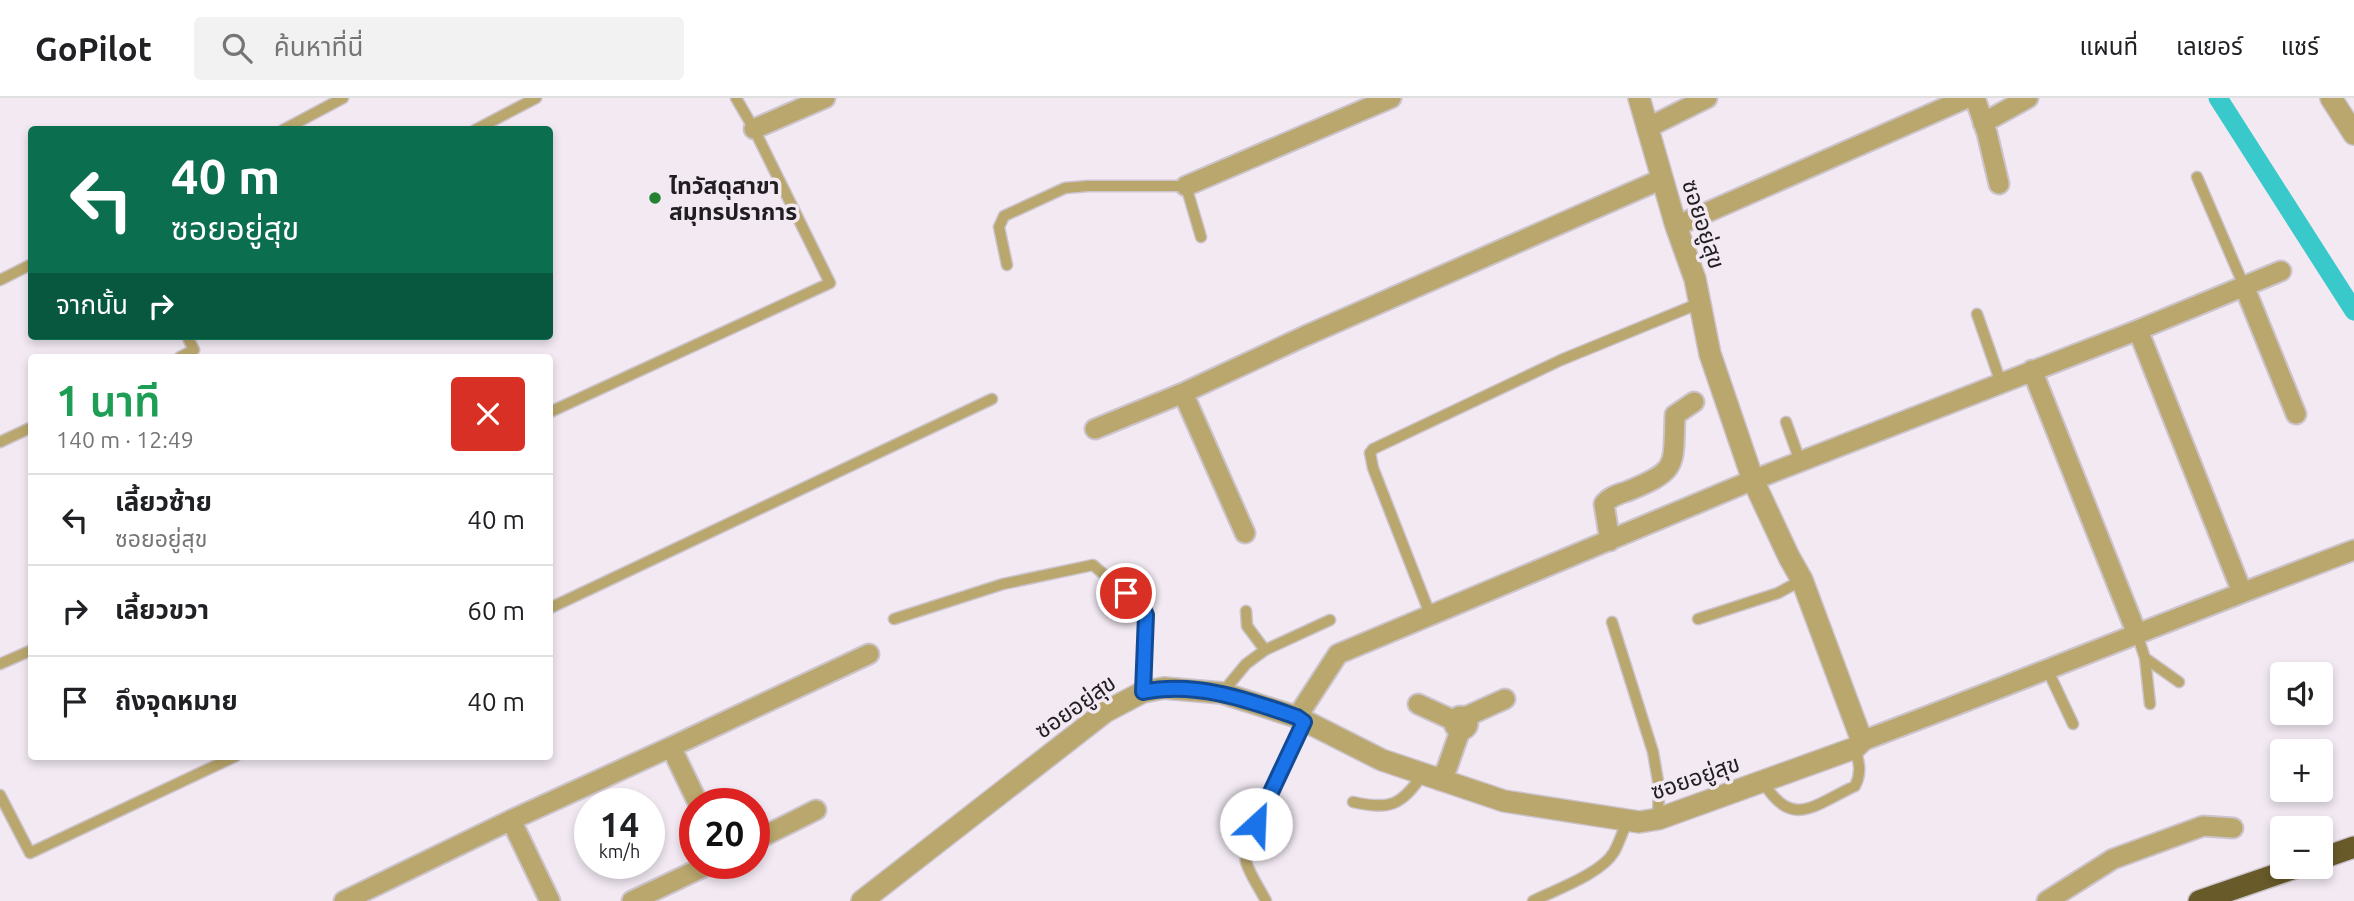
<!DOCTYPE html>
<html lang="th">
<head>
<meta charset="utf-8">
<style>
  :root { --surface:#fff; --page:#f2f2f2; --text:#202124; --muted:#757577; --line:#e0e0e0 }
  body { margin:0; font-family:Ubuntu,"Noto Sans Thai",sans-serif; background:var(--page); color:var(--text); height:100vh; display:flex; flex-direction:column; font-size:26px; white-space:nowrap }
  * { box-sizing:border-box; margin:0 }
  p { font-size:23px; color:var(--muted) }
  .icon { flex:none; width:38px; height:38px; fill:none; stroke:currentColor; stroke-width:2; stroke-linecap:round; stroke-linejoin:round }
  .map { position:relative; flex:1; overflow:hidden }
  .sheet { position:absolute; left:28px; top:256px; width:525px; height:406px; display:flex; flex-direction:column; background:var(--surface); border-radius:7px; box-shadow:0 4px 10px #0003 }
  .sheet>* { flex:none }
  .banner { position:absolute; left:28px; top:28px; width:525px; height:214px; border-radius:7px; box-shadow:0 4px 10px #0003; background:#0b6e4f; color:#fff; overflow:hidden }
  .fabs { position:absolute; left:2270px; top:564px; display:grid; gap:14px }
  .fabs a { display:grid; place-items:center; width:63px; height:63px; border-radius:7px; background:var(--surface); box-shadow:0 4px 10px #0003; font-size:35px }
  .speed { position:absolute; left:574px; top:690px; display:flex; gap:14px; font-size:35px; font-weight:700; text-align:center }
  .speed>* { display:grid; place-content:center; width:91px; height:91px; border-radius:50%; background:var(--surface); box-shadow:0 4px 10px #0003; line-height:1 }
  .speed small { font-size:18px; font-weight:400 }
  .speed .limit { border:10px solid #d22; background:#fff; color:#111 }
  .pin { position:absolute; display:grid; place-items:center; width:60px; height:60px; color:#fff; margin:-30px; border:4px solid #fff; border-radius:50%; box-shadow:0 2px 7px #0007 }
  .me { position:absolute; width:77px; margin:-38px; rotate:25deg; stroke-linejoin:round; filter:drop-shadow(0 0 5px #0008) }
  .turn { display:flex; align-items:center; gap:24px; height:147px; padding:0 28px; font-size:32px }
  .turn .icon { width:91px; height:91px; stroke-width:2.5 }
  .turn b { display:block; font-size:49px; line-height:60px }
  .then { display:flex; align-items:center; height:66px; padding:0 28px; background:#0003; gap:14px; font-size:26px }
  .round { display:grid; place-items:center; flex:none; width:74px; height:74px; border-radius:7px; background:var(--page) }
  .summary { display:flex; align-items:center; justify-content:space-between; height:119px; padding:0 28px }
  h1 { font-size:42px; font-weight:600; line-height:52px; color:#1e9e55 }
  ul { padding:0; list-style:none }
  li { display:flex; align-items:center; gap:21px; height:91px; padding:0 28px; border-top:2px solid var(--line) }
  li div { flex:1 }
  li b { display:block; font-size:26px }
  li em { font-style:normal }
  header { display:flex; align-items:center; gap:42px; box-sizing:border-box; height:98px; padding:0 35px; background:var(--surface); border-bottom:2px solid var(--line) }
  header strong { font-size:33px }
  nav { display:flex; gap:38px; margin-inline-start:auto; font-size:24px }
  .search { width:490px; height:63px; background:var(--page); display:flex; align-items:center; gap:18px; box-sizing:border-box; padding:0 24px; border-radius:7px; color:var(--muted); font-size:26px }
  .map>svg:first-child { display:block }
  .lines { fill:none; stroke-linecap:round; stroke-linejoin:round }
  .canal { stroke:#39c9ca; stroke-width:19 }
  .service-casing { stroke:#ccc4cd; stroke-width:13 }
  .minor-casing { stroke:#ccc4cd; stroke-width:23 }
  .tertiary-casing { stroke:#ccc4cd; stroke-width:24 }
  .motorway-casing { stroke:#ccc4cd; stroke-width:24 }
  .service { stroke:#baa76d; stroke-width:10 }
  .minor { stroke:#baa76d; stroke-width:19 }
  .tertiary { stroke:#baa76d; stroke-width:21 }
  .motorway { stroke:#695a29; stroke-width:21 }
  .route-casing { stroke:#114b97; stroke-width:18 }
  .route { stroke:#1a73e8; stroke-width:12 }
  .poi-dot { fill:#238132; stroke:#f2e9f3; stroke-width:2.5 }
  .labels { text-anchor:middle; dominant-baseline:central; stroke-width:7; stroke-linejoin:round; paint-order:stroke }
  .poi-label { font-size:23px; font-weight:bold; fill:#211e21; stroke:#f2e9f3; text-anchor:start }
  .street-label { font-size:23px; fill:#211e21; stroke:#f2e9f3 }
</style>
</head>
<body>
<header>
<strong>GoPilot</strong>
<div class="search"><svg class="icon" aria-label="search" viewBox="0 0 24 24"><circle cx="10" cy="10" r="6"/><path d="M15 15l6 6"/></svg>ค้นหาที่นี่</div>
<nav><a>แผนที่</a><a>เลเยอร์</a><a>แชร์</a></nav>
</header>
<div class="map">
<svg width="2354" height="803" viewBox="0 0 2354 803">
  <rect width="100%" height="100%" fill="#f2e9f3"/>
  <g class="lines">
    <path class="canal" d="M2218,0L2354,213"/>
    <g class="service-casing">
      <path id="service" d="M283,32L343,0
        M475,32L536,0
        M2197,79L2244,188
        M1007,167L999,129L1004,118L1065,90L1088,88H1186L1201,139
        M0,182L32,166
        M1977,216L2001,285
        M180,259L194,252L187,238
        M550,314L830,185L754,31L736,0
        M1786,324L1800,363
        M0,344L32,329
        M550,510L992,301
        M1246,513L1247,528L1265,552
        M1430,516L1373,370L1370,355L1373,351L1561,262L1700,205
        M894,521L1003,486L1093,467L1142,509L1146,517L1143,594
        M1698,521L1778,495L1802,482
        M1612,524L1653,654L1659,689L1658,720
        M2137,536L2145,560L2179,584
        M2145,560L2150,606
        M0,566L32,552
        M2048,573L2073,626
        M1222,595L1246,566L1265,552L1330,522
        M1763,684C1792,732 1814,707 1855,688C1862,675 1859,664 1855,650
        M0,697L30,755L236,658
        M1353,704C1390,712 1401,708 1423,676
        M1266,803C1260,791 1250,777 1246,764C1241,747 1294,646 1304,624
        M1533,803C1555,792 1601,776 1614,754C1619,745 1623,733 1627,723"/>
    </g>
    <g class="minor-casing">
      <path id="minor" d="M1975,0L1987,35L1999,86
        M1983,25L2028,0
        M1647,30L1707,0
        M754,31L825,0
        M1186,88L1391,0
        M1676,128L1967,0
        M2244,188L2296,316
        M2138,232L2242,494
        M2032,272L2137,536
        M1183,295L1245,435
        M1095,331L1183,295L1305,238L1662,81
        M1610,443L1604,406C1610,398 1619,396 1628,393C1679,372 1673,369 1675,317L1694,304
        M1418,606L1455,623
        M1454 625a7 7 0 1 1 14 0a7 7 0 1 1-14 0Z
        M1297,619L1338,556L1753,382L2138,232L2281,173
        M1465,619L1505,601
        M1862,643C2027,581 2189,514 2354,452
        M671,649L869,556
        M1440,682L1447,670L1460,633
        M511,722L550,803
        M754,743L816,712
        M344,803L511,722L671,649L698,705
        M632,803L712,765
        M2047,803L2113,761L2203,728L2233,730"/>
    </g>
    <g class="tertiary-casing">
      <path id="tertiary" d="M2331,0L2354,36
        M862,803L1105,614L1143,594L1164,590L1222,595L1297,619L1382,662L1504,703L1639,724L1658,721L1855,650L1862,643L1802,482L1789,459L1753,382L1710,256L1695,181L1676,128L1639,0"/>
    </g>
    <g class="motorway-casing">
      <path id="motorway" d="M2320,761L2354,749
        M2199,803L2301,768"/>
    </g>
    <use href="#service" class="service"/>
    <use href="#minor" class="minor"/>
    <use href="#tertiary" class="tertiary"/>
    <use href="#motorway" class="motorway"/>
  </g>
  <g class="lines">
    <g class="route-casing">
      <path id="route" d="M1126,495L1142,509L1146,517L1143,594C1196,583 1248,602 1297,619L1304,624L1256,726"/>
    </g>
    <use href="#route" class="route"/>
  </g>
  <circle class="poi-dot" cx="655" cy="100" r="7"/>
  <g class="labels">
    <g class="poi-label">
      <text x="669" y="87">ไทวัสดุสาขา<tspan x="669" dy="26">สมุทรปราการ</tspan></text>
    </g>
    <g class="street-label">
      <text transform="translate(1704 126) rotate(72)">ซอยอยู่สุข</text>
      <text transform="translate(1075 608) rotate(-35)">ซอยอยู่สุข</text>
      <text transform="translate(1695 679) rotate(-19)">ซอยอยู่สุข</text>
    </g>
  </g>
</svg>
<div class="fabs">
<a><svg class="icon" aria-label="sound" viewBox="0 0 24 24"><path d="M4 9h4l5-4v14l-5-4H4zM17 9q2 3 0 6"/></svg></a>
<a>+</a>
<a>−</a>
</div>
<div class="speed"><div>14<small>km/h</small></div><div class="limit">20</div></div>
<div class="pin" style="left:1126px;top:495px;background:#d93025"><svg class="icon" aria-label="arrive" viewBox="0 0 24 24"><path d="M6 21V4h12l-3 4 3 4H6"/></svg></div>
<svg class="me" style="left:1256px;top:726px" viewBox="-20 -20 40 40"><circle r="19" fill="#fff"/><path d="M0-13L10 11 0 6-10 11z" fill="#1a73e8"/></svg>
<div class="banner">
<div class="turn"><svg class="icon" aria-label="left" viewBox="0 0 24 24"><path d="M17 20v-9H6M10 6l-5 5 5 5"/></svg><div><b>40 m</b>ซอยอยู่สุข</div></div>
<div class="then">จากนั้น<svg class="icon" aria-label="right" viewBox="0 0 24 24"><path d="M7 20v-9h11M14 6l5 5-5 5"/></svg></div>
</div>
<section class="sheet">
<div class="summary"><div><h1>1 นาที</h1><p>140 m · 12:49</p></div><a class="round" style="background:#d93025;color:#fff"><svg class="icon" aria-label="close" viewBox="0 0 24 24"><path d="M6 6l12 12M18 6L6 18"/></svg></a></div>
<ul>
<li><svg class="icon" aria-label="left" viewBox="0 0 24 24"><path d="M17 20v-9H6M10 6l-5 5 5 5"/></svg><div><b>เลี้ยวซ้าย</b><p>ซอยอยู่สุข</p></div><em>40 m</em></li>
<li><svg class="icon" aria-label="right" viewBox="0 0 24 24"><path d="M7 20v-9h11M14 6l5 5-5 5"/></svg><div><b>เลี้ยวขวา</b></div><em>60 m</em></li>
<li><svg class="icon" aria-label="arrive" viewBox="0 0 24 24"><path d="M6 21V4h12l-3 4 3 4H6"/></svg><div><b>ถึงจุดหมาย</b></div><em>40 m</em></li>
</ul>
</section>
</div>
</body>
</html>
